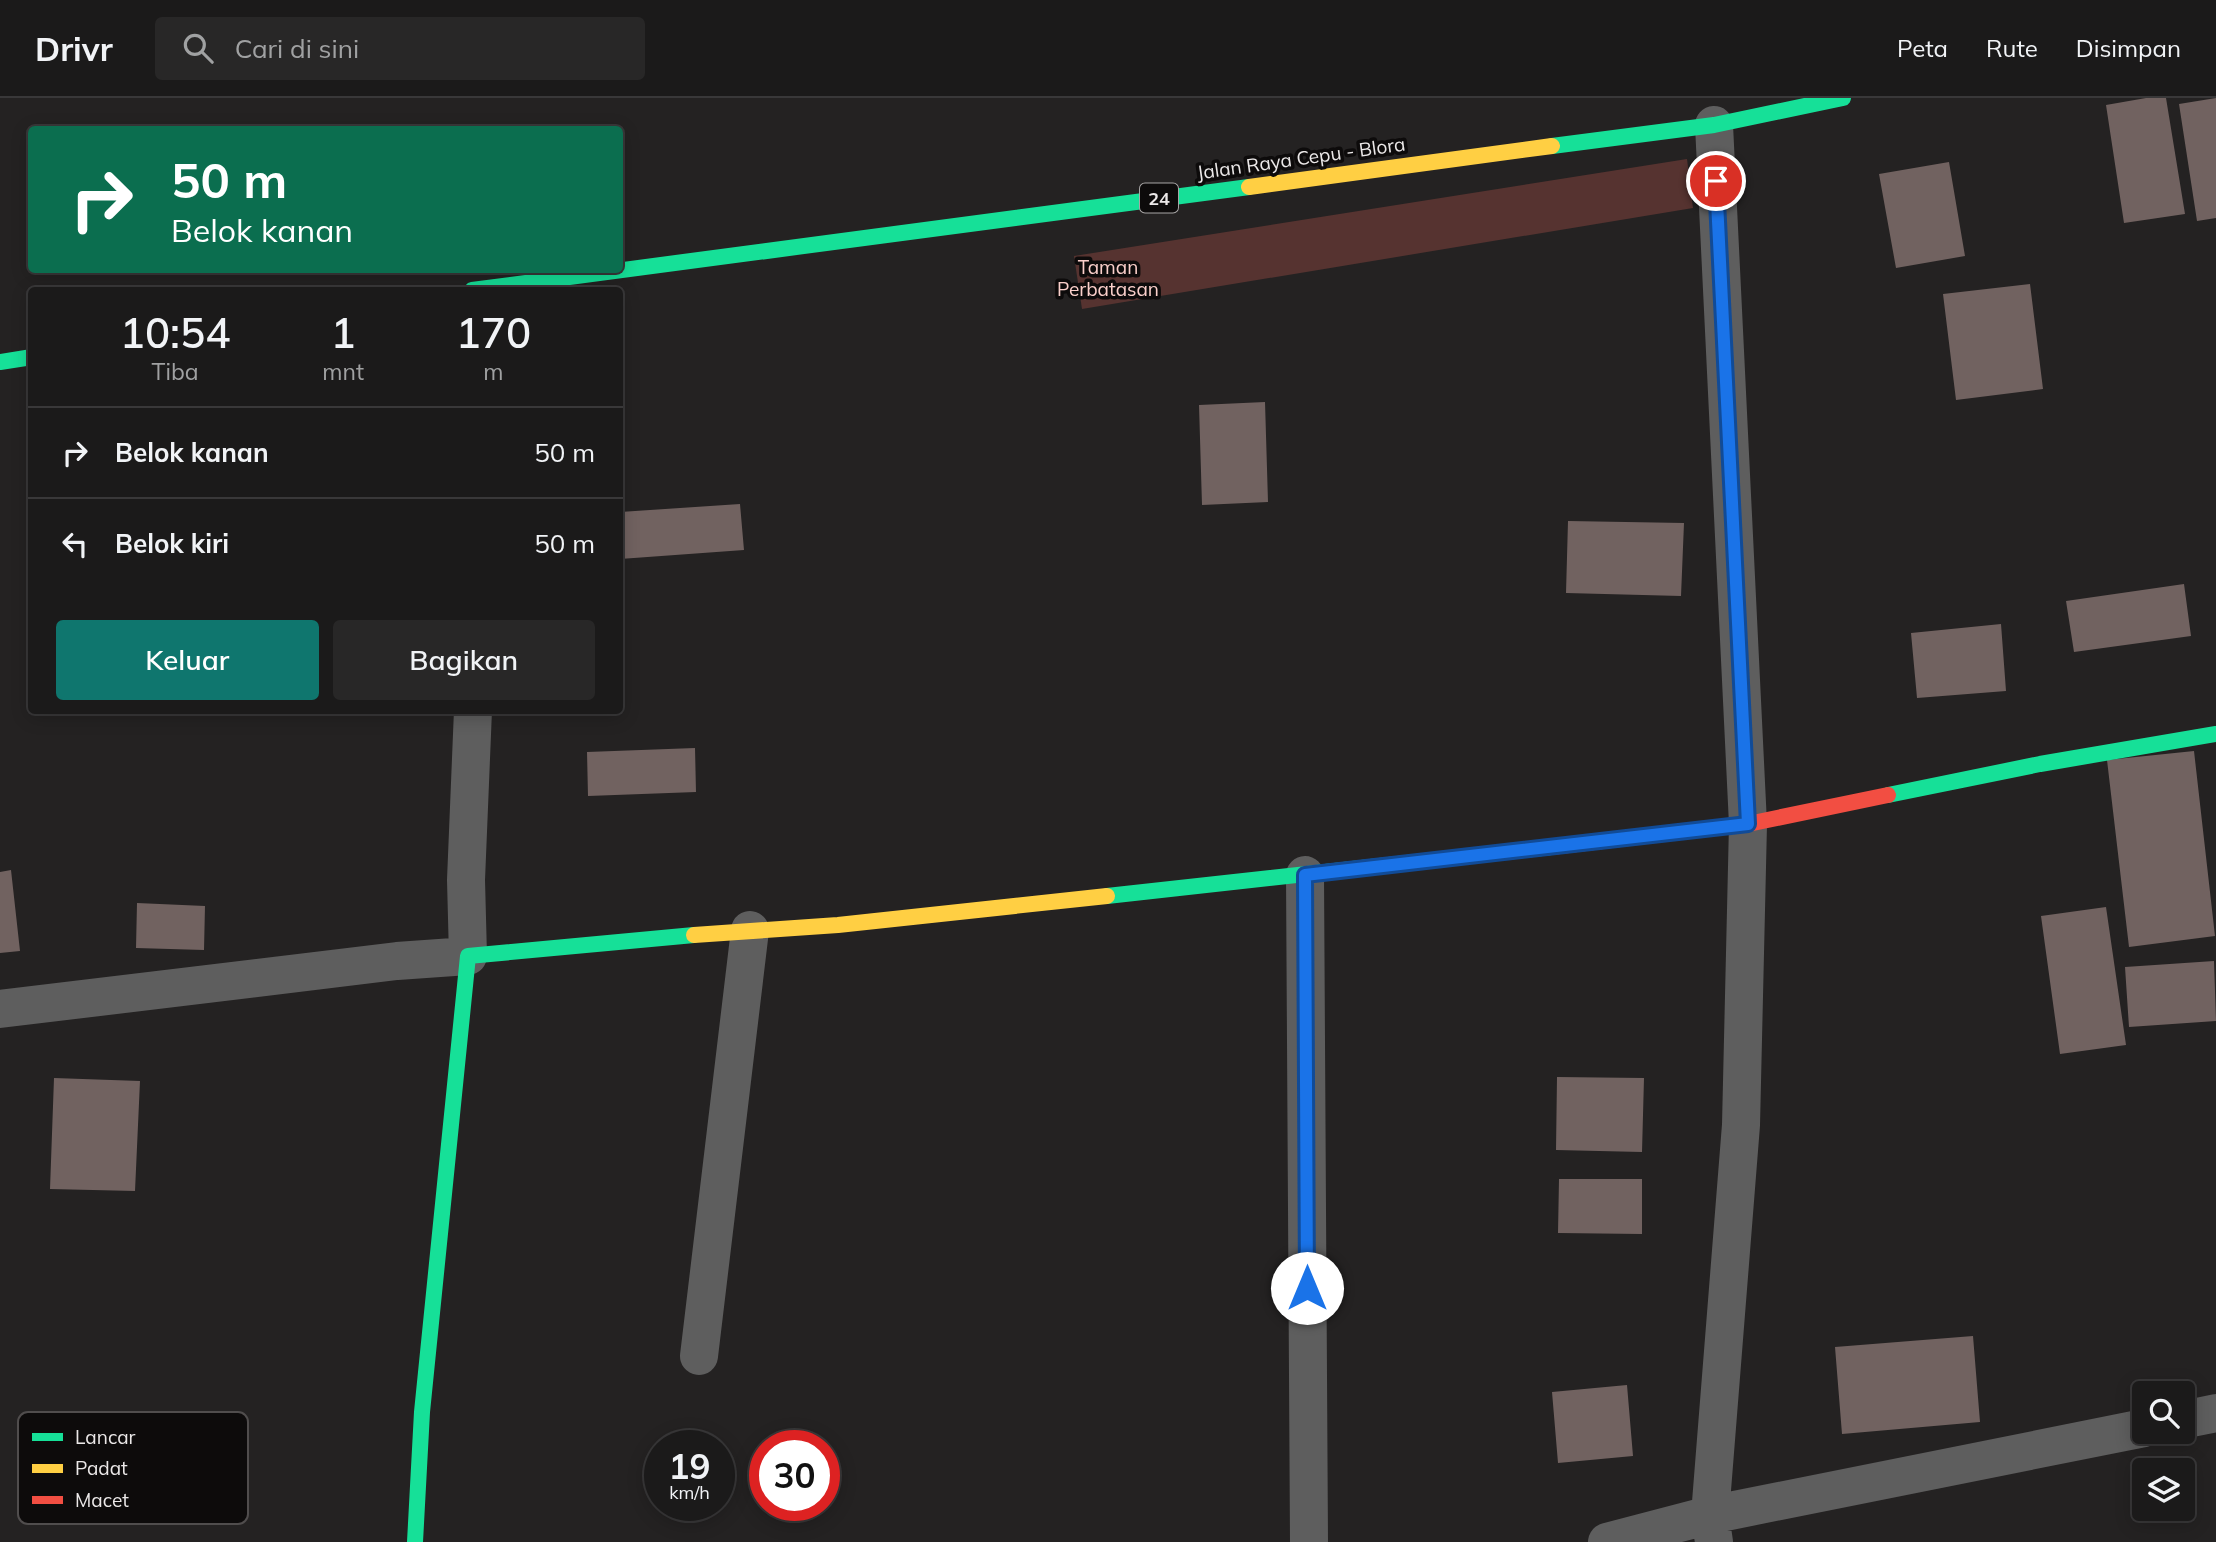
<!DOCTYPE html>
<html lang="id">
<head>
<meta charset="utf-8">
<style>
  :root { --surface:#1b1a1a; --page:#282727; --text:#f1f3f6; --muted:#a0a1a2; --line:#393839; --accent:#0f766e }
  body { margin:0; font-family:Mulish,sans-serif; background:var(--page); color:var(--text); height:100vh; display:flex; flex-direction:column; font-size:26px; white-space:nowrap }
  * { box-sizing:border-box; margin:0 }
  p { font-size:23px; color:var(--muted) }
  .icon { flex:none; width:38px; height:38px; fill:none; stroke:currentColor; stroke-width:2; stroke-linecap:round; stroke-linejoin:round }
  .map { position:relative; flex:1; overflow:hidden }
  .side { position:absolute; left:28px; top:189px; width:595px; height:427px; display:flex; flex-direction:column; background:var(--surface); border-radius:7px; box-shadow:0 4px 18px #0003,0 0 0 2px var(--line) }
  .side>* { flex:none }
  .top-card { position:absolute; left:28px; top:28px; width:595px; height:147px; border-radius:7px; box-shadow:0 4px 18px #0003,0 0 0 2px var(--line); background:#0b6e4f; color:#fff; overflow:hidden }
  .buttons { position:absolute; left:2132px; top:1283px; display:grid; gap:14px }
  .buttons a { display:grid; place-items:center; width:63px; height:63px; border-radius:7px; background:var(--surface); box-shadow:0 4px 18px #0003,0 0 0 2px var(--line); font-size:35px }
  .speed { position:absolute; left:644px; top:1332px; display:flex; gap:14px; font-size:35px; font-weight:700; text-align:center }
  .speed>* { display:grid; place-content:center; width:91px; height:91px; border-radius:50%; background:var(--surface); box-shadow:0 4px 18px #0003,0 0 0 2px var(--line); line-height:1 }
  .speed small { font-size:18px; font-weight:400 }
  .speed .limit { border:10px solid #d22; background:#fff; color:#111 }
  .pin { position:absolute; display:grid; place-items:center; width:60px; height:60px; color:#fff; margin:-30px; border:4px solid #fff; border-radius:50%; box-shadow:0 2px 7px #0007 }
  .me { position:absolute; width:77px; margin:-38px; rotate:0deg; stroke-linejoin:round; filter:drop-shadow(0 0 5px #0008) }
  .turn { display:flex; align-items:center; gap:24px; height:147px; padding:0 28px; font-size:32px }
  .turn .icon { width:91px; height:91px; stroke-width:2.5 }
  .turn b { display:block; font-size:49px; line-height:60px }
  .eta { display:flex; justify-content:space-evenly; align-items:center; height:119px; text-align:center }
  .eta b { font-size:42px; font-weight:600; line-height:49px }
  .primary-button { display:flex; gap:14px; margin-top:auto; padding:14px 28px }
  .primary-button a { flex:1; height:80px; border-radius:7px; background:var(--accent); color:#fff; font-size:28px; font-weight:600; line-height:80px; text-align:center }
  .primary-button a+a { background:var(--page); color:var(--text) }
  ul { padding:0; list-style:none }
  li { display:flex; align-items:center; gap:21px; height:91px; padding:0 28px; border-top:2px solid var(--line) }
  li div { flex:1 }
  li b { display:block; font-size:26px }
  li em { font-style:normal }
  header { display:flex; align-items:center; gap:42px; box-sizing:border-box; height:98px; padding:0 35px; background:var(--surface); border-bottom:2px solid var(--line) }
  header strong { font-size:33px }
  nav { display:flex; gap:38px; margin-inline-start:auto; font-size:24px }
  .search { width:490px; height:63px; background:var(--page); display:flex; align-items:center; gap:18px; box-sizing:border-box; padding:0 24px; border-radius:7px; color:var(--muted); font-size:26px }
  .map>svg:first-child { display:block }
  .green { fill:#563330 }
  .building { fill:#716260 }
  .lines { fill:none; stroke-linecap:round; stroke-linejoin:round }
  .street { stroke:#5e5e5e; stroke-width:38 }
  .fast { stroke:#16e098; stroke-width:16 }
  .slow { stroke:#ffcf43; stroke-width:16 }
  .jam { stroke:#f24e42; stroke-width:16 }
  .route-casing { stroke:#114b97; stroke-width:18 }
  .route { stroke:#1a73e8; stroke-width:12 }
  .labels { text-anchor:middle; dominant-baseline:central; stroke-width:7; stroke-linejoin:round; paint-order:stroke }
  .shield { fill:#0d0b0b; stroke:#a8a6a6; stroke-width:2 }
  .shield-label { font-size:18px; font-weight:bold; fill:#ebe8e8 }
  .street-label { font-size:19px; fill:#ebe8e8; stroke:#0d0b0b }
  .park-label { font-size:19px; fill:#facfca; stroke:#0d0b0b }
  .key { fill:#0d0b0b; stroke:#504d4d; stroke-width:2 }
  .key-label { font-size:19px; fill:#ebe8e8 }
</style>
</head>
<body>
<header>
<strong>Drivr</strong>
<div class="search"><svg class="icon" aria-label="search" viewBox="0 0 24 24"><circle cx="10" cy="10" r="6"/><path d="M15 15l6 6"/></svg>Cari di sini</div>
<nav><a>Peta</a><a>Rute</a><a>Disimpan</a></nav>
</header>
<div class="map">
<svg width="2216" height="1444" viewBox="0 0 2216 1444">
  <rect width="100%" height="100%" fill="#242222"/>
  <path class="green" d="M1687,61L1693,110L1082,211L1074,158Z"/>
  <path class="building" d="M2146,0H2166L2185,116L2124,125L2106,7Z
    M2216,0V120L2197,123L2179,6Z
    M1949,64L1965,158L1896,170L1879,76Z
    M2030,186L2043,291L1956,302L1943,196Z
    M1265,304L1268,404L1202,407L1199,307Z
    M740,406L744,452L620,461V414Z
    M1568,423L1684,425L1681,498L1566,495Z
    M2184,486L2191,538L2074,554L2066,503Z
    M2001,526L2006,593L1917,600L1911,535Z
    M695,650L696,694L588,698L587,654Z
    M2194,653L2215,838L2129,849L2107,662Z
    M11,772L20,853L0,855V774Z
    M137,805L205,808L204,852L136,850Z
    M2106,809L2126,947L2060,956L2041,818Z
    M2214,863L2216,923L2129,929L2125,869Z
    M1557,979L1644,980L1642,1054L1556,1052Z
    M54,980L140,983L135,1093L50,1091Z
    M1559,1081H1642V1136L1558,1135Z
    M1973,1238L1980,1324L1842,1336L1835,1249Z
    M1627,1287L1633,1358L1558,1365L1552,1294Z"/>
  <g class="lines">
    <path class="street" d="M1714,27L1748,726L1741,1027L1710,1417L1714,1444
      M1305,777L1309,1444
      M0,911L397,863L468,858L466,782L473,612
      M699,1258L750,832
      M2182,1322L2216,1315
      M1607,1444L1710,1417L2144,1330"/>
    <path class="fast" d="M1552,48L1714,27L1843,0
      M472,192L1249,89
      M0,264L32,259
      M1888,697L2040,666L2216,636
      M1107,798L1551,749
      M415,1444L422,1314L468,858L694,837"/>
    <path class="slow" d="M1249,89L1552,48
      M694,837L838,827L1107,798"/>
    <path class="jam" d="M1551,749L1748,726L1888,697"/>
  </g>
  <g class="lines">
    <g class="route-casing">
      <path id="route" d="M1307,1190L1305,777L1748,726L1716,83"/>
    </g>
    <use href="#route" class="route"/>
  </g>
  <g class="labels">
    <rect class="shield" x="1140" y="85.5" width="38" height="29" rx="5"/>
    <g class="shield-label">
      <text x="1159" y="100">24</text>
    </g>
    <g class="street-label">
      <text transform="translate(1301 60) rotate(-8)">Jalan Raya Cepu - Blora</text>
    </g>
    <g class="park-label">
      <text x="1108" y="169">Taman<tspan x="1108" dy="22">Perbatasan</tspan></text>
    </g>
  </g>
  <rect x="18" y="1314" width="230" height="112" rx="10" class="key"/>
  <rect x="32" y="1335" width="31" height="8" fill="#16e098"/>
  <rect x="32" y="1366" width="31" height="9" fill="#ffcf43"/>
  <rect x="32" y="1398" width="31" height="8" fill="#f24e42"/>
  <g class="key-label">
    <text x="75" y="1346">Lancar</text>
    <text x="75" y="1377">Padat</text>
    <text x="75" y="1409">Macet</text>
  </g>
</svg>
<div class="buttons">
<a><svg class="icon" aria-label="search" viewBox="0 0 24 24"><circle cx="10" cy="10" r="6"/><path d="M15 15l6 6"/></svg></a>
<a><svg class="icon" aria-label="layers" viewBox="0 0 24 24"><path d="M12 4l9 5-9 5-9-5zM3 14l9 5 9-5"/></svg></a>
</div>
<div class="speed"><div>19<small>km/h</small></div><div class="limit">30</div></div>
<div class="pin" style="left:1716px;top:83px;background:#d93025"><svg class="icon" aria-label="arrive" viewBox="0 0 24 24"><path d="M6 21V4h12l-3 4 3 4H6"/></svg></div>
<svg class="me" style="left:1307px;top:1190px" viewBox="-20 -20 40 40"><circle r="19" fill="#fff"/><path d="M0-13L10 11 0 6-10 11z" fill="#1a73e8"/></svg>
<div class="top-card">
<div class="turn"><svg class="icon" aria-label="right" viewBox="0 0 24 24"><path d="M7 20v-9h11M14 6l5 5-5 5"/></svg><div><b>50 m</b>Belok kanan</div></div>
</div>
<section class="side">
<div class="eta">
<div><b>10:54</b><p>Tiba</p></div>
<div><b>1</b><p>mnt</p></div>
<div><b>170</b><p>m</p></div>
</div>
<ul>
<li><svg class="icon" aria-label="right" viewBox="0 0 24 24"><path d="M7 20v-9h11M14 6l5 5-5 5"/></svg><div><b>Belok kanan</b></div><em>50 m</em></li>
<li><svg class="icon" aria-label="left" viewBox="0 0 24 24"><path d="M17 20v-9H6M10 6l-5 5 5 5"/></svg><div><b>Belok kiri</b></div><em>50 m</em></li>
</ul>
<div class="primary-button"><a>Keluar</a><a>Bagikan</a></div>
</section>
</div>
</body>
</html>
